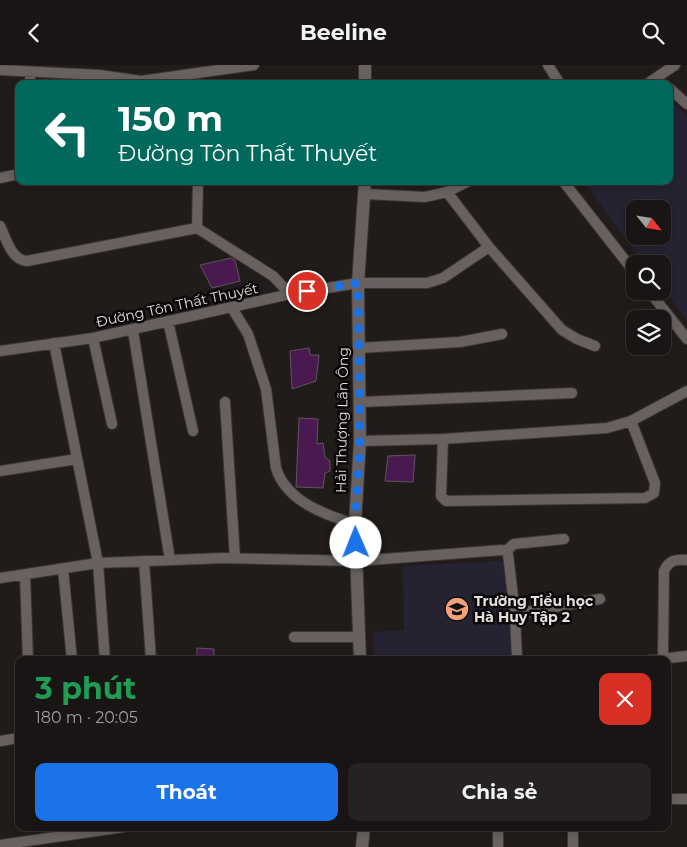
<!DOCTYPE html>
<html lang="vi">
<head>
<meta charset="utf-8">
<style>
  :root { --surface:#191514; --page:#262222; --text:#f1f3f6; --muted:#9f9fa0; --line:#373434; --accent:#1a73e8 }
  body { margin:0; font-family:Montserrat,sans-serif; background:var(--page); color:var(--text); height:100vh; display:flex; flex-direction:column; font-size:19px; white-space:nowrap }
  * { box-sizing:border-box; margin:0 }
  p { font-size:16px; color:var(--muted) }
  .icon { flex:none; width:28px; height:28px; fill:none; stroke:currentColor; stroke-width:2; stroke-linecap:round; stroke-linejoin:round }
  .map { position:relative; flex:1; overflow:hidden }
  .sheet { position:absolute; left:15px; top:591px; width:656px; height:175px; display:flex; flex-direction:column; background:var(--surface); border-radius:10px; box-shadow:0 2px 8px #0003,0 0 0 1px var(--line) }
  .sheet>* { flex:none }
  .banner { position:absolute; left:15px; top:15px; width:658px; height:105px; border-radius:10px; box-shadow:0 2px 8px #0003,0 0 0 1px var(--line); background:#00695c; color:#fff; overflow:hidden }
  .needle { width:32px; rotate:120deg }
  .buttons { position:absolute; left:626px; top:135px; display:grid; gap:10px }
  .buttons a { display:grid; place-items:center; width:45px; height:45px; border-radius:10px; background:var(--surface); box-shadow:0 2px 8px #0003,0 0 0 1px var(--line); font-size:25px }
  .pin { position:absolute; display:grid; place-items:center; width:42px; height:42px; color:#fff; margin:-21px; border:2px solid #fff; border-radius:50%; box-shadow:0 1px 5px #0007 }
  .me { position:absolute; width:55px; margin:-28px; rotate:359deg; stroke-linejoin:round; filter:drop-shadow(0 0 4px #0008) }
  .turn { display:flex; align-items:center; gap:18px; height:105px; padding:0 20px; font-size:22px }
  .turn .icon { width:65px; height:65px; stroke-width:2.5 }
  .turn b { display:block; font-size:35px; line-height:42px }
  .round { display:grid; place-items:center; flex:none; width:52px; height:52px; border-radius:10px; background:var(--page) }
  .overview { display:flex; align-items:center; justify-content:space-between; height:85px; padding:0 20px }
  h1 { font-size:30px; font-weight:700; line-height:38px; color:#1e9e55 }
  .action { display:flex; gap:10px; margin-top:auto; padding:10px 20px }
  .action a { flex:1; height:58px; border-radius:10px; background:var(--accent); color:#fff; font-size:20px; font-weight:700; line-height:58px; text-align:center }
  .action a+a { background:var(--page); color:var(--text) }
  header { display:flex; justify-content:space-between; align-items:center; height:65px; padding:0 20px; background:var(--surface); font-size:22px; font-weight:700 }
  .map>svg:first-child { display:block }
  .education { fill:#252232; fill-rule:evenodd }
  .building { fill:#4a1950; stroke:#5c575c }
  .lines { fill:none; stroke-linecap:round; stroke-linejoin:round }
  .minor-casing { stroke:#3a3735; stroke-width:12 }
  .tertiary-casing { stroke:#3a3735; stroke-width:14 }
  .minor { stroke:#68615f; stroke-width:10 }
  .tertiary { stroke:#68615f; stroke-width:12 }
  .route { stroke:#1a73e8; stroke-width:9; stroke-dasharray:0 16.2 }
  .labels { text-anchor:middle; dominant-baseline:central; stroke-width:5; stroke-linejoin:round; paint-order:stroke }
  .street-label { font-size:14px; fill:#e2dfdd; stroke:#090707 }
  .poi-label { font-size:14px; font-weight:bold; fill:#e2dfdd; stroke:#090707; text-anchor:start }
</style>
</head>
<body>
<header><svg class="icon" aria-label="back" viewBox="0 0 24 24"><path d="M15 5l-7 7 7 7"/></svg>Beeline<svg class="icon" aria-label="search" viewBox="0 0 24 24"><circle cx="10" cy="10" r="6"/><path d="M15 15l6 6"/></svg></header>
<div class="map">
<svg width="687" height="782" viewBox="0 0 687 782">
  <rect width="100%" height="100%" fill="#211c1a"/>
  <path class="education" d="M669,34L687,50V256L663,223L662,199H644L583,116H669ZM635,144H662V171H635Z
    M503,496L507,523L513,595H374L373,567L404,565L403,501Z"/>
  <path class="building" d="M231,193L235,195L240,216L212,223L200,200Z
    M309,283L310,290H319L316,316L292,324L290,286Z
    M299,353L318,354L317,379L323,378L325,392L330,396V406L325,408L323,423L296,422Z
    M415,390L413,417L385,416L388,391Z
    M197,583L214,584V595H197Z"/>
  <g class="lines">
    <g class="minor-casing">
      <path id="minor" d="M548,0L560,19
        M0,5L99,10L141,16L254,0
        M30,7V19
        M647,19L675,0
        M669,23L687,39
        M0,113L19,109
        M563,116L635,208
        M447,127L489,182L562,265L577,274L595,281
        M366,129L425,132L447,127L469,116
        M0,161C6,173 11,195 27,196L197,163L273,211L290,229
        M197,163L198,116
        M649,226L687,274
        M232,243L248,269L266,324L276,403C286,436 325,450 355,459
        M168,256L193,366
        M133,266L170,495
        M93,273L112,359
        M54,278L98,498L105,595
        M359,283L460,277L502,269
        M0,286L93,273L290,229L358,218H427L443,213L489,182
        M225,337L235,493
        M360,337L572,328
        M443,374L441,431L446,436L645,433L654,428L655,418L631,356
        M360,376L443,374L607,363L631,356L687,326
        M0,406L77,394
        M506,486L514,479L564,474
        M144,496L151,595
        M63,504L72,595
        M25,510L28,595
        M0,513L98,498L223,493L357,496L502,485L506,486L508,489L515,549L517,595
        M515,549L600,534
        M294,572H359
        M663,593L664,506C669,495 676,494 687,495
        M651,595L687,591
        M0,676L19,673
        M668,734H687
        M0,780L124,762
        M498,782V762
        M573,782V762"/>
    </g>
    <g class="tertiary-casing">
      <path id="tertiary" d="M365,19V0
        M360,595L355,459L360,376L358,218L365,116
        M362,782L364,762"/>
    </g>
    <use href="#minor" class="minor"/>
    <use href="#tertiary" class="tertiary"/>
  </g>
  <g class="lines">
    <path class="route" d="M307,226L358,218L360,376L355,459L356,478"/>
  </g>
  <defs>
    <g id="school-disc" transform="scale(1.25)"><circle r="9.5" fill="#f1a27b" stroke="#090707"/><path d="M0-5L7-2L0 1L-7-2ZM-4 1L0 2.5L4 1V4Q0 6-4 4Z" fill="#111"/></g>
  </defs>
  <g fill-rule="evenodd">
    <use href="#school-disc" x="457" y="544"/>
  </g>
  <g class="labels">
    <g class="street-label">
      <text transform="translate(177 240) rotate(-12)">Đường Tôn Thất Thuyết</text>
      <text transform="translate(342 355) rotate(-89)">Hải Thượng Lãn Ông</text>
    </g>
    <g class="poi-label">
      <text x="474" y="536">Trường Tiểu học<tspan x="474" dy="16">Hà Huy Tập 2</tspan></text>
    </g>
  </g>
</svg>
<div class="buttons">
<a><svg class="needle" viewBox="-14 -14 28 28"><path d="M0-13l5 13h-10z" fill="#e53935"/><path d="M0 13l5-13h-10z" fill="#9f9fa0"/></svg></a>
<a><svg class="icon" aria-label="search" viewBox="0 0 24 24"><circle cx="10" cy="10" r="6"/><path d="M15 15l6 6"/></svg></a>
<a><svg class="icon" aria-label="layers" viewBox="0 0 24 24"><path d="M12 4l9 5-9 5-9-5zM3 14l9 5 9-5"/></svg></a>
</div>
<div class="pin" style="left:307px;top:226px;background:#d93025"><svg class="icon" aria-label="arrive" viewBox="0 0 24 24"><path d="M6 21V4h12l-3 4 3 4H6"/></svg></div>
<svg class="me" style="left:356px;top:478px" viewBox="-20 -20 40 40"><circle r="19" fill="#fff"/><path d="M0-13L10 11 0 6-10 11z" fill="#1a73e8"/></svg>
<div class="banner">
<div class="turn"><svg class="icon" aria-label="left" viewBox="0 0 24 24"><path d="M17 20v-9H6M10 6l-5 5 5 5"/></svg><div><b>150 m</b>Đường Tôn Thất Thuyết</div></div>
</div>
<section class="sheet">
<div class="overview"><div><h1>3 phút</h1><p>180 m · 20:05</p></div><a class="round" style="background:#d93025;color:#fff"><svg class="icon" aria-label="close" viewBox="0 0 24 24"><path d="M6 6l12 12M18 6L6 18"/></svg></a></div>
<div class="action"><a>Thoát</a><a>Chia sẻ</a></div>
</section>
</div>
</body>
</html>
